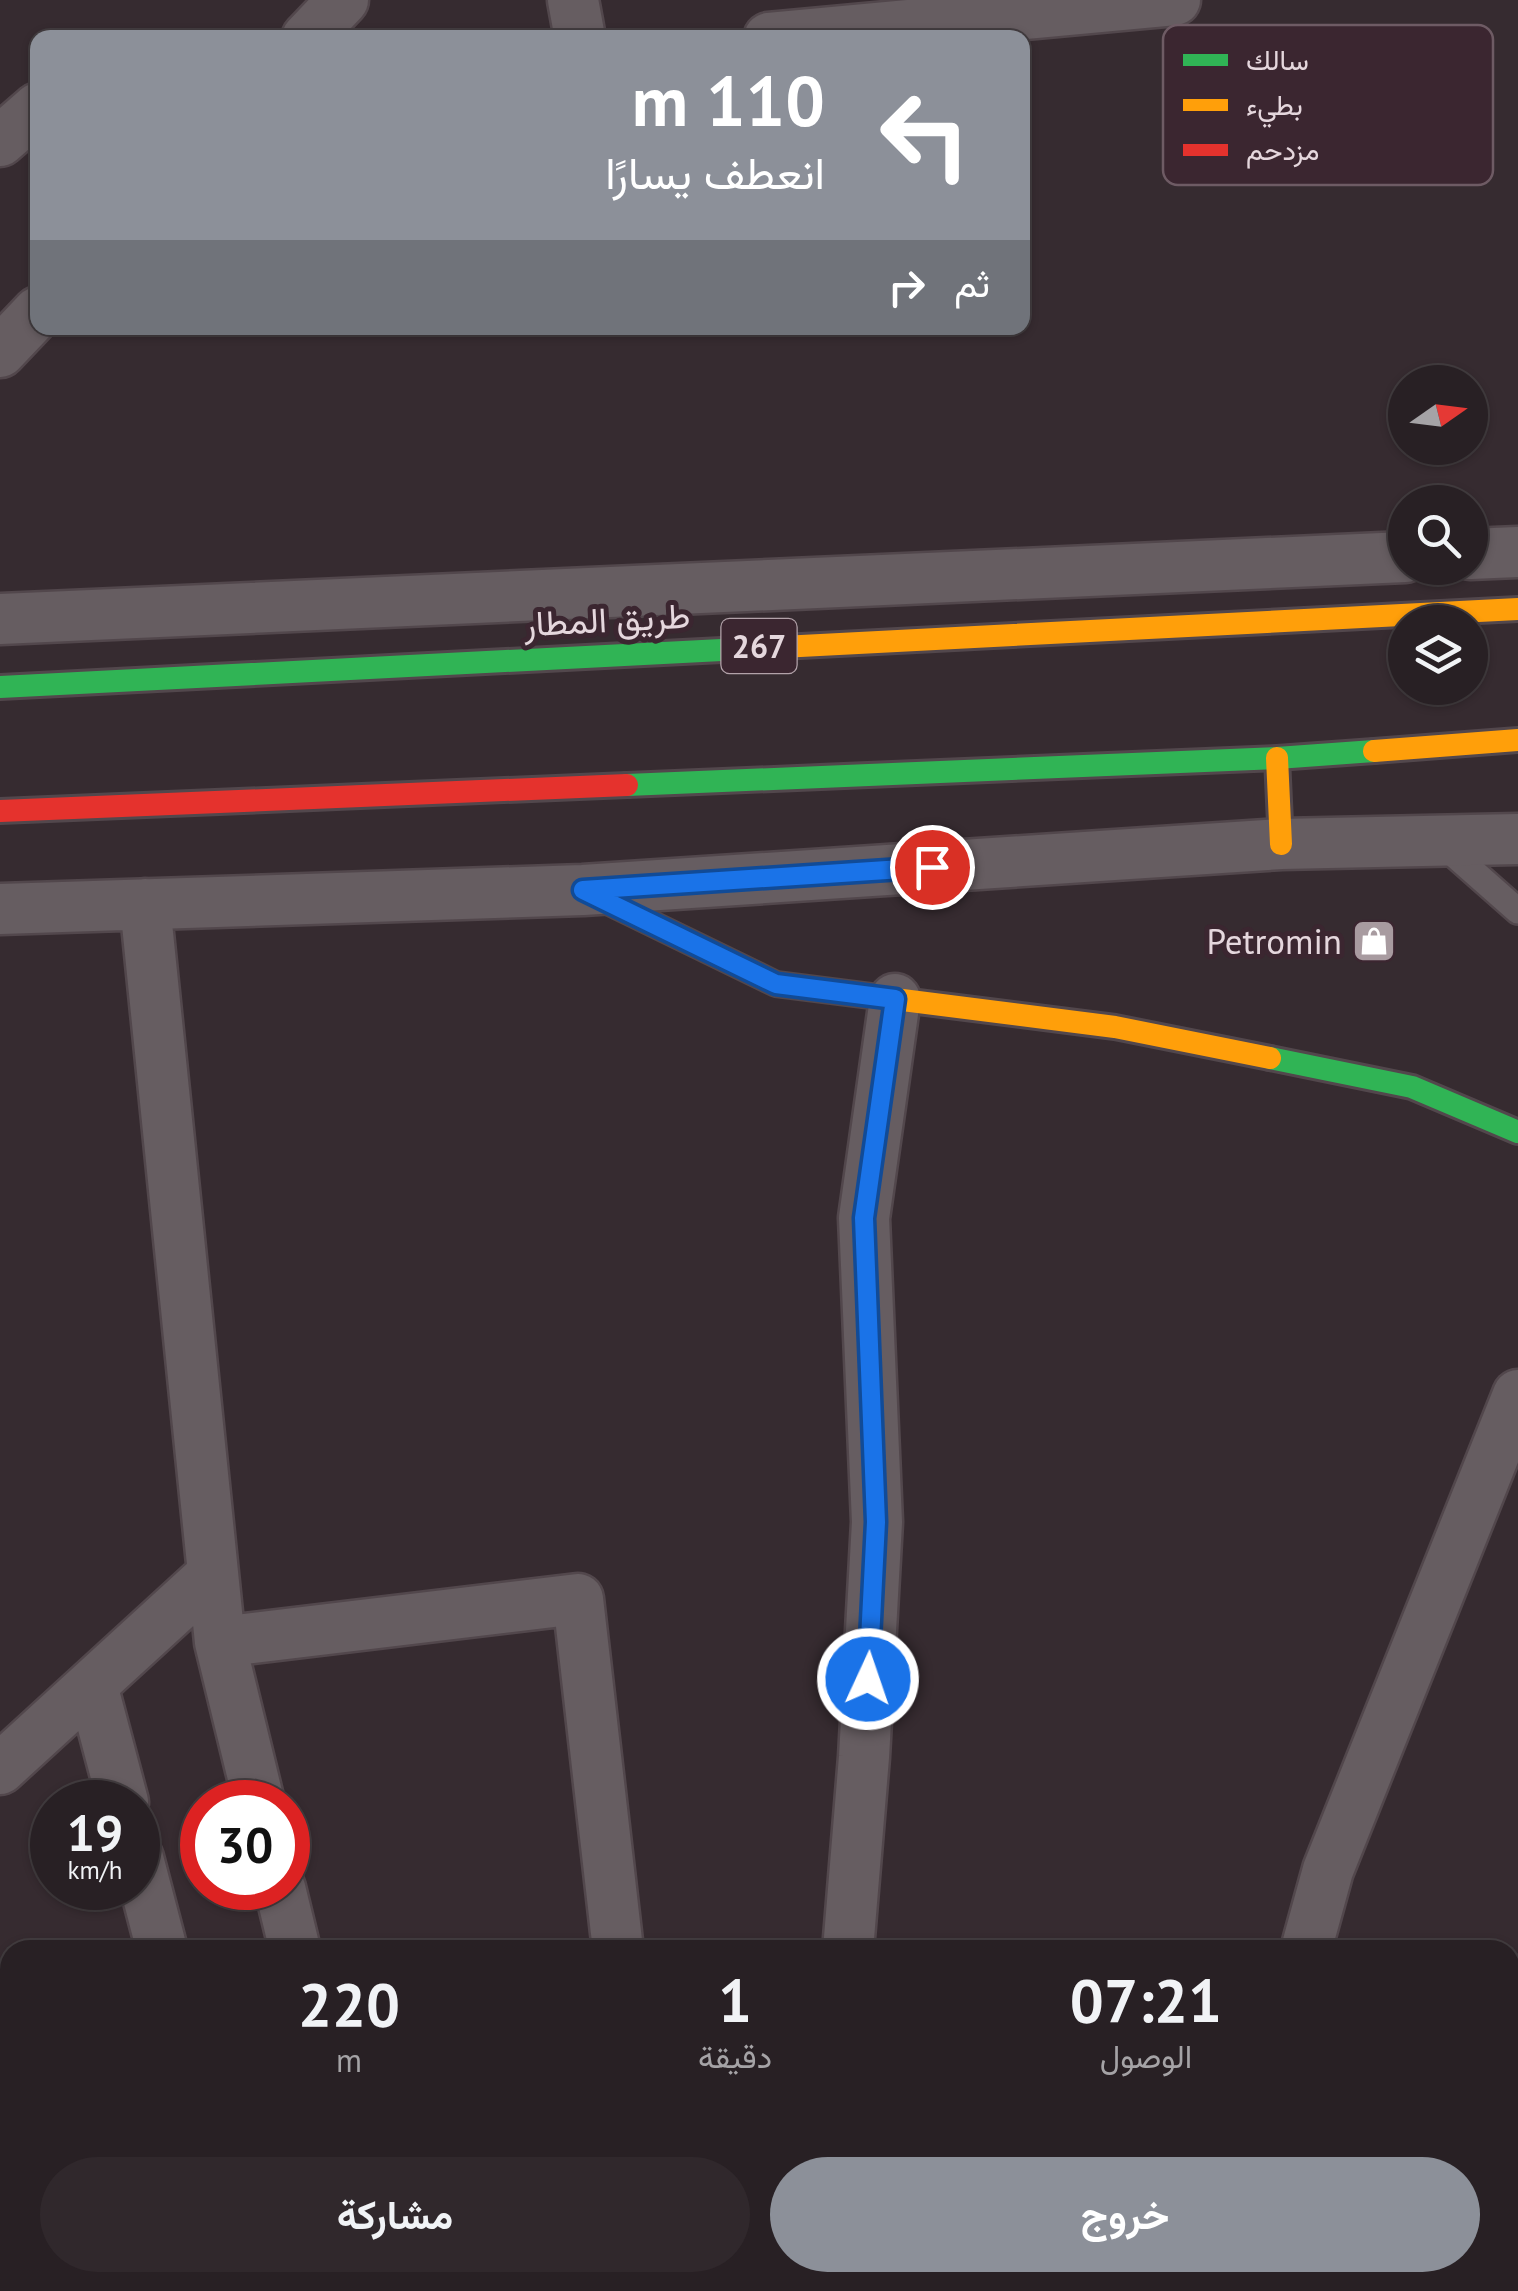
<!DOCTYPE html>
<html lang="ar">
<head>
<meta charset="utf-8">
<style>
  :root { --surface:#282024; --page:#30282c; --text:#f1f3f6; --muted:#a5a3a6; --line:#443e41; --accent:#8c9099 }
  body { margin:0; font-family:"PT Sans",Vazirmatn,sans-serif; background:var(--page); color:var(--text); direction:rtl; height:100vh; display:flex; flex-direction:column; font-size:38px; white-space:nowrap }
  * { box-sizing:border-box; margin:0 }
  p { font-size:32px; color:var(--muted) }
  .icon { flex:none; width:55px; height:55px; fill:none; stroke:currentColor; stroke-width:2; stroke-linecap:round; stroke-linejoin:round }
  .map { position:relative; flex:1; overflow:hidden; direction:ltr }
  .panel { position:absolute; left:0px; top:1940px; width:1520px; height:352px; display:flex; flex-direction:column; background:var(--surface); border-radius:30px 30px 0 0; box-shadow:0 2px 8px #0004,0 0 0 2px var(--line); direction:rtl }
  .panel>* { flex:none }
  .hud { position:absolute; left:30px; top:30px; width:1000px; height:305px; border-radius:20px; box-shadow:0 2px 8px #0004,0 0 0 2px var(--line); direction:rtl; background:#8c9099; color:#fff; overflow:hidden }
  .needle { width:65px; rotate:76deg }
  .tools { position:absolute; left:1388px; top:365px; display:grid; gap:20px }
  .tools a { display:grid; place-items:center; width:100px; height:100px; border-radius:50%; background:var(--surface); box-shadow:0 2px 8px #0004,0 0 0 2px var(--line); font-size:50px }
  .speed { position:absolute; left:30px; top:1780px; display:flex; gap:20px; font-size:50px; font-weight:700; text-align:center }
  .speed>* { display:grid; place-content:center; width:130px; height:130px; border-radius:50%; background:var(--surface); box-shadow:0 2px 8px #0004,0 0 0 2px var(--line); line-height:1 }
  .speed small { font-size:25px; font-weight:400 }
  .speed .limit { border:15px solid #d22; background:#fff; color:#111 }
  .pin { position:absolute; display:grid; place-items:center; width:85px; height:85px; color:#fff; margin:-42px; border:5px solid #fff; border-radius:50%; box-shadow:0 2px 10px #0007 }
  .me { position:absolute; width:110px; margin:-55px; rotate:3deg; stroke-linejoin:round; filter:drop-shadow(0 0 8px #0008) }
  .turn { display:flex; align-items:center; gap:35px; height:210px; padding:0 40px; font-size:45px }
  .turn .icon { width:130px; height:130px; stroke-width:2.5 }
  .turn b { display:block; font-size:70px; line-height:85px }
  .then { display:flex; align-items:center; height:95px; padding:0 40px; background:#0003; gap:20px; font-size:38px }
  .eta { display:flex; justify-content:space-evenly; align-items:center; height:170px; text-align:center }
  .eta b { font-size:60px; font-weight:700; line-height:70px }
  .primary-button { display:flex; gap:20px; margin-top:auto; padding:20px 40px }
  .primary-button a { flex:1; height:115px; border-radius:60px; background:var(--accent); color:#fff; font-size:40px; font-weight:700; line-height:115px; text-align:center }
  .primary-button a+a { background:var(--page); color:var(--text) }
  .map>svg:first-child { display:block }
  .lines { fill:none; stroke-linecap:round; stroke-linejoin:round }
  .lane-casing { stroke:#52474c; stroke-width:30 }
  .street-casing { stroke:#52474c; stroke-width:55 }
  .fast-casing { stroke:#52474c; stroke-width:28 }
  .slow-casing { stroke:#52474c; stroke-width:28 }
  .jam-casing { stroke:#52474c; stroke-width:28 }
  .lane { stroke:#665d61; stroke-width:25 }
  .street { stroke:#665d61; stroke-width:50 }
  .fast { stroke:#30b455; stroke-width:22 }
  .slow { stroke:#ff9f0a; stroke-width:22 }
  .jam { stroke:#e5322d; stroke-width:22 }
  .route-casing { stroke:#114b97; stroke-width:25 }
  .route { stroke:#1a73e8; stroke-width:18 }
  .labels { text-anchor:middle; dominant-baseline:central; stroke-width:10; stroke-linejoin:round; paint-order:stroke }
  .shield { fill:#3b2630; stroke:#b2a2a9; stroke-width:2.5 }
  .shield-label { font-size:32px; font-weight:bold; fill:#e5d7dd }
  .street-label { font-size:35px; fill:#e5d7dd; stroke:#3b2630 }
  .poi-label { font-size:35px; fill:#e5d7dd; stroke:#3b2630; text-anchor:end }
  .key { fill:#3b2630; stroke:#6e5b64; stroke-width:2.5 }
  .key-label { font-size:28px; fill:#e5d7dd }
</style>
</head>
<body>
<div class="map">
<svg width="1518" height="2291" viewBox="0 0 1518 2291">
  <rect width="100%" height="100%" fill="#362b30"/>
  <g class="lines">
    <g class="lane-casing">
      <path id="lane" d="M1442,844L1518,911"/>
    </g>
    <g class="street-casing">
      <path id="street" d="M573,0L580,38
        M307,38L343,0
        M769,38L1175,0
        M0,141L38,108
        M0,352L38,312
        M1470,554L1518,552
        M0,619L1405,557
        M145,904L220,1642L259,1802
        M0,909L583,890L1281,844L1518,839
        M220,1642L578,1599L618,1950
        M92,1685L123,1802
        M0,1769L213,1574
        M138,1858L162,1950
        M280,1888L295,1950
        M848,1950L864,1757L877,1522L864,1218L895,999
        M1306,1950L1328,1870L1518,1395
        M1510,1986L1518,1981
        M0,2131L10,2128
        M250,2282L252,2291
        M1465,2282L1472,2291
        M319,2291L342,2282
        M1154,2291L1180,2282"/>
    </g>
    <g class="fast-casing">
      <path id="fast" d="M0,687L741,649
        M627,785L1277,758L1374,751
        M1270,1058L1412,1087L1518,1132"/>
    </g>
    <g class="slow-casing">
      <path id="slow" d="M741,649L1518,609
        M1374,751L1518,740
        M1277,758L1281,844
        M583,890L776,984L1115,1027L1270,1058"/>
    </g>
    <g class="jam-casing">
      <path id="jam" d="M0,811L627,785"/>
    </g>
    <use href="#lane" class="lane"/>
    <use href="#street" class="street"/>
    <use href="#fast" class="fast"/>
    <use href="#slow" class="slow"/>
    <use href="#jam" class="jam"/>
  </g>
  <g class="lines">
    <g class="route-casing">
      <path id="route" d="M868,1679L876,1522L864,1218L895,999L776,984L583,890L932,867"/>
    </g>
    <use href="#route" class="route"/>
  </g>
  <defs>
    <g id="shop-square" transform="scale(2.25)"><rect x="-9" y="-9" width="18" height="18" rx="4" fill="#a89ba0" stroke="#3b2630"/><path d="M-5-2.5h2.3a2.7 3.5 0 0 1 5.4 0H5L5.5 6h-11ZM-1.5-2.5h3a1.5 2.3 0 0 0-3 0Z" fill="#fff"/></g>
  </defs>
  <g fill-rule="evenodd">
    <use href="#shop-square" x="1374" y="941"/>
  </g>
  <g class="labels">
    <rect class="shield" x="721.5" y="619" width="75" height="54" rx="8"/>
    <g class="shield-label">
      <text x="759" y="646">267</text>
    </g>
    <g class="street-label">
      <text transform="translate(607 619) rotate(-3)">طريق المطار</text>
    </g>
    <g class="poi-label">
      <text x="1342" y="941">Petromin</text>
    </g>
  </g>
  <rect x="1163" y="25" width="330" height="160" rx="15" class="key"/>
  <rect x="1183" y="54" width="45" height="12" fill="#30b455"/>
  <rect x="1183" y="99" width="45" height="12" fill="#ff9f0a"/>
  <rect x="1183" y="144" width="45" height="12" fill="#e5322d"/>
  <g class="key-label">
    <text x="1246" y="70">سالك</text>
    <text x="1246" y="115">بطيء</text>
    <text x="1246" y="160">مزدحم</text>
  </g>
</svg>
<div class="tools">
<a><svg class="needle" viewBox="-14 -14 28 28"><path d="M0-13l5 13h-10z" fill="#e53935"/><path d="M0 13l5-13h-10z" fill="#a5a3a6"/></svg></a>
<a><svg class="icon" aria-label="search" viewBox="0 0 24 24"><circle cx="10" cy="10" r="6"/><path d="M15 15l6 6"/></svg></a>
<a><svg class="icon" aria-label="layers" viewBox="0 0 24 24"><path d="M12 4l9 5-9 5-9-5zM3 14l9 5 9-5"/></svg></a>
</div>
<div class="speed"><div>19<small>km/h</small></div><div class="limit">30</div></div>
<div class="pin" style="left:932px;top:867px;background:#d93025"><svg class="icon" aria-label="arrive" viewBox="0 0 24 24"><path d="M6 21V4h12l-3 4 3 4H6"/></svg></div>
<svg class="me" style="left:868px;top:1679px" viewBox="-20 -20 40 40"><circle r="17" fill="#1a73e8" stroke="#fff" stroke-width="3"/><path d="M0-11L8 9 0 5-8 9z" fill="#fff"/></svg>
<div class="hud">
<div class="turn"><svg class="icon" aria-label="left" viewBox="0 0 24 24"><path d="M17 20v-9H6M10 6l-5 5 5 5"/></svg><div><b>110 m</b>انعطف يسارًا</div></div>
<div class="then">ثم<svg class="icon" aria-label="right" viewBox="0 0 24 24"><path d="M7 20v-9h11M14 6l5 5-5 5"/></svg></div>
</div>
<section class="panel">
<div class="eta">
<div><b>07:21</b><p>الوصول</p></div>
<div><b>1</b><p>دقيقة</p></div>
<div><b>220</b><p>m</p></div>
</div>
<div class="primary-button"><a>خروج</a><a>مشاركة</a></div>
</section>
</div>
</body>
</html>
